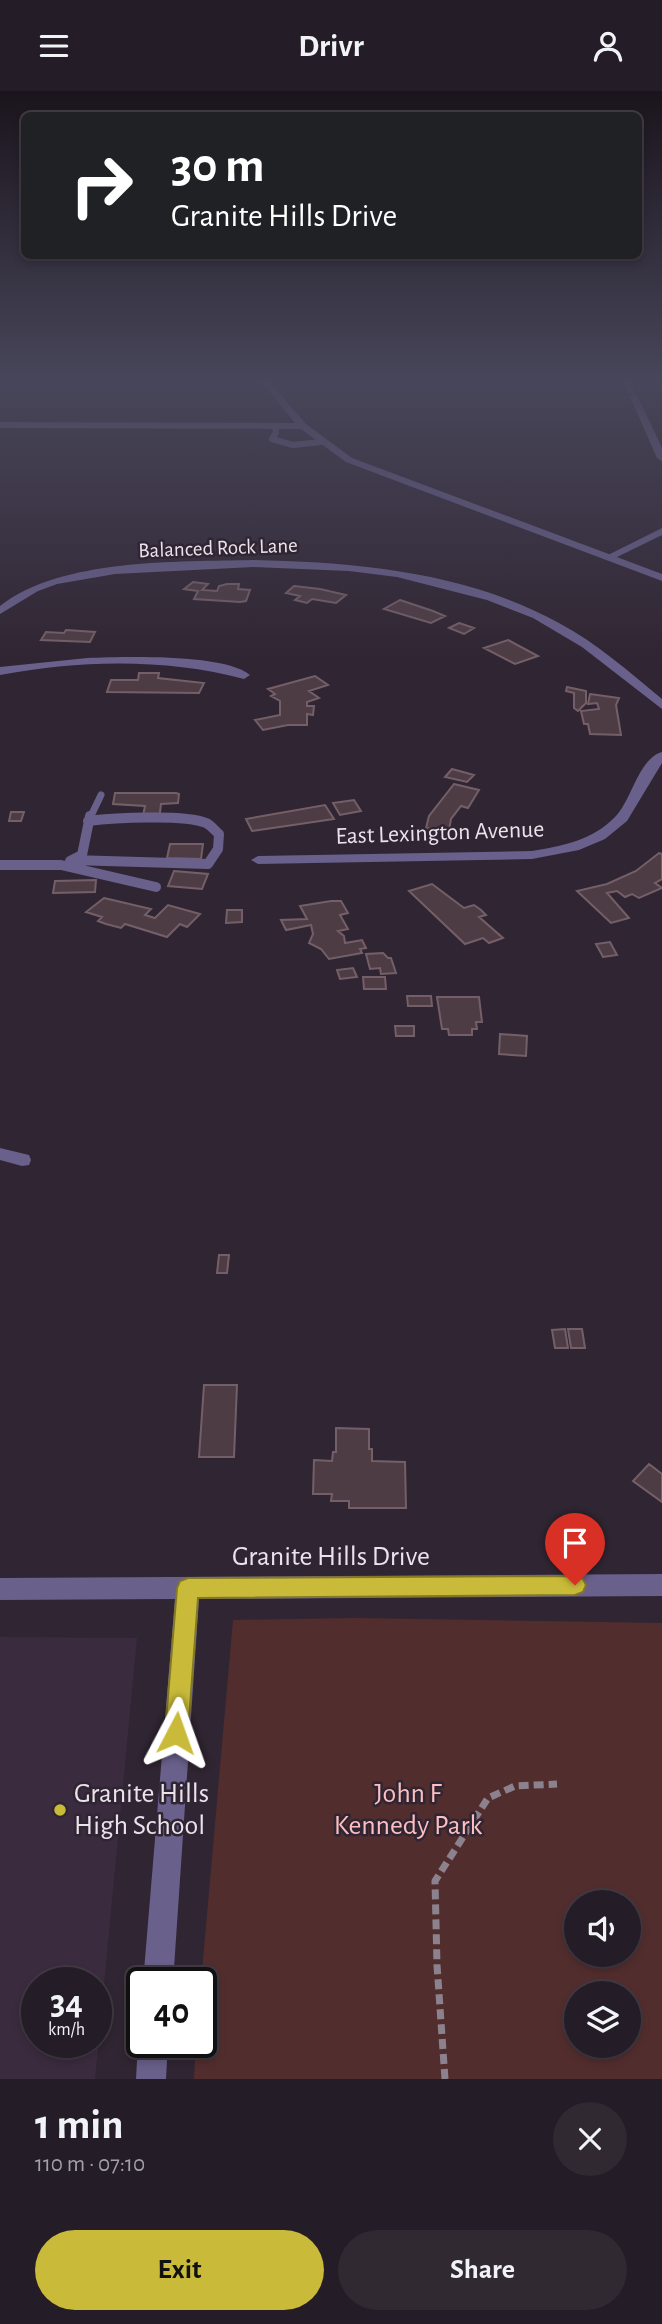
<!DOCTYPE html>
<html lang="en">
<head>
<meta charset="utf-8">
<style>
  :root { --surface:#241c26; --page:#302932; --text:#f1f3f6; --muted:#a3a1a7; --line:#413a43; --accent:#caba3a }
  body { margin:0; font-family:"Alegreya Sans",sans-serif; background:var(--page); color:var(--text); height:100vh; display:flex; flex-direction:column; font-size:26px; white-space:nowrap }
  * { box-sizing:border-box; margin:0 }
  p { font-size:23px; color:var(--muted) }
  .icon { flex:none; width:38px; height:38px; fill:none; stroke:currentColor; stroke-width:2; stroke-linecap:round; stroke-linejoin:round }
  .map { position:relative; height:1988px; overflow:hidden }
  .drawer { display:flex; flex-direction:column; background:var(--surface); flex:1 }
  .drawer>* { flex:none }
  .hud { position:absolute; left:21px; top:21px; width:621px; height:147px; border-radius:10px; box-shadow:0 4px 10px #0003,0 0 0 2px var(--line); background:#202124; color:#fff; overflow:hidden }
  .fabs { position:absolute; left:564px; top:1799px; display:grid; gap:14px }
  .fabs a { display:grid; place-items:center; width:77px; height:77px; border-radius:50%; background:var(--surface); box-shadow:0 4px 10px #0003,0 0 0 2px var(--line); font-size:35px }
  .speed { position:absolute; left:21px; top:1876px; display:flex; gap:14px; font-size:35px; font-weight:700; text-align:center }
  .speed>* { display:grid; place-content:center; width:91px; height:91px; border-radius:50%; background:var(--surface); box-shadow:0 4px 10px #0003,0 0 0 2px var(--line); line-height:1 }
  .speed small { font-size:18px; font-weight:400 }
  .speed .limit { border:4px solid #111; border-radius:10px; background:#fff; color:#111 }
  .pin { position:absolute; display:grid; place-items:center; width:60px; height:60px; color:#fff; margin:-72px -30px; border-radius:50% 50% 50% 0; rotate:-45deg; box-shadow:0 0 7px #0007 }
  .pin .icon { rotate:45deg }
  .me { position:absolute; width:77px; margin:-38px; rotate:4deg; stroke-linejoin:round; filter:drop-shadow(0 0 5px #0008) }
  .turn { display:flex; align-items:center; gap:24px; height:147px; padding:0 35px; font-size:32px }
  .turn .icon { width:91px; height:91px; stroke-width:2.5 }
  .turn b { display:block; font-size:49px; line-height:60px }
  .round { display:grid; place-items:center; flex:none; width:74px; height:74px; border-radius:37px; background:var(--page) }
  .headline { display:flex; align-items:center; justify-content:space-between; height:119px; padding:0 35px }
  h1 { font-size:42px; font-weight:700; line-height:52px }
  .button { display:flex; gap:14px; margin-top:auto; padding:14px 35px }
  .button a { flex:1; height:80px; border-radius:42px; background:var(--accent); color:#111; font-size:28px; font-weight:700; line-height:80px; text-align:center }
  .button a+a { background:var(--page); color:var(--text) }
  header { display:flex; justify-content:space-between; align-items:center; height:91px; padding:0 35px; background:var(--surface); font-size:32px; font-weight:700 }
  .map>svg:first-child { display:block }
  .built { fill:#3b2b3e; fill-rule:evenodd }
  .green { fill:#522d2e; fill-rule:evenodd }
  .building { fill:#4e3c44; stroke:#745f68; stroke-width:2 }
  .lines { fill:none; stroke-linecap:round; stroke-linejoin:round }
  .path { stroke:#8c828d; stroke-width:7; stroke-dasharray:10 5; stroke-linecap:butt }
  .service-far2 { stroke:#69608b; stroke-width:6 }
  .service-far1 { stroke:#69608b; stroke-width:7 }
  .service { stroke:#69608b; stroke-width:10 }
  .minor { fill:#69608b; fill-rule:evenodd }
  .tertiary { fill:#69608b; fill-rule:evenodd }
  .route { fill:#caba3a; stroke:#837926; stroke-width:2 }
  .poi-dot { fill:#caba3a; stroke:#302532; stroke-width:2.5 }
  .labels { text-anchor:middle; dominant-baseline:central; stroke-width:5; stroke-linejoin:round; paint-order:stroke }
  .far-street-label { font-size:21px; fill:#ebe3ec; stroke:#302532 }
  .street-label { font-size:24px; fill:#ebe3ec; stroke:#302532 }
  .near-street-label { font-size:28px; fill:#ebe3ec; stroke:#302532 }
  .near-poi-label { font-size:28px; fill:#ebe3ec; stroke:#302532; text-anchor:start }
  .near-park-label { font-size:28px; fill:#fcbebf; stroke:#302532 }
</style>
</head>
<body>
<header><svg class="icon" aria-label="menu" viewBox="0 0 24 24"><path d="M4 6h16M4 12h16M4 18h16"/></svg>Drivr<svg class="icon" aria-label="person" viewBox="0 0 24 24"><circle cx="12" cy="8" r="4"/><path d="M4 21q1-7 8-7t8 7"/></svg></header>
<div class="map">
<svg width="662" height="1988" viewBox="0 0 662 1988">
  <rect width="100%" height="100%" fill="#302532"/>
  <path class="built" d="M0,1546L137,1547L95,1988H0ZM37,1892H96V1951H37Z"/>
  <path class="green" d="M355,1527L662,1532V1988H194L196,1951H201V1892L233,1529ZM576,1811H628V1864H576ZM576,1902H628V1955H576Z"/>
  <path class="building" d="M193,491L208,493L202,499L217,500L219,495L227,493H239L238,498L250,499L246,510L240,511L194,508L198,500L184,498Z
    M294,495L320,498L346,504L336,512L312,508L307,512L295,509L300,505L286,502Z
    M400,509L433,520L445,525L431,532L384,518Z
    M459,532L474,537L464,543L449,537Z
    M66,539L95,541L90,551L41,549L46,541L64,542Z
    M508,549L538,565L515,573L484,557Z
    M139,582H159L158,587L204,592L199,602L107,601L111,589H138Z
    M315,585L328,594L309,600L319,607L307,611V615H314L313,624L307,623V634H288L263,639L255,629L280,624V610L271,605L275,603L268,598Z
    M567,596L586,600V612L578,620L574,617V602L566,600Z
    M590,603L619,607L616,614L621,644L590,643L588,633H584L581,620L599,618L597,612L588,613Z
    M452,678L474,684L467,691L445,686Z
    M454,693L479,699L468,717L461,715L451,728L449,739L426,737L429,725Z
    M115,702H176L179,703L178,712L161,713L159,730H142L145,715L113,713Z
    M354,709L361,720L340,724L333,712Z
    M325,714L334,728L252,740L246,728Z
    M11,721H24L21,730H9Z
    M170,753H203L201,768L167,767Z
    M659,762L662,763V788L655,792L662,797L639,807L632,803L625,806L617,800L607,802L629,827L611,832L577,800L607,793L636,780Z
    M174,780L208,783L202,798L168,795Z
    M96,789L95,801L53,802L55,790Z
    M432,793L464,817L474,814L481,819L486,824L479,826L503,847L489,852L483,847L465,853L409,800Z
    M104,807L151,818L145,824L155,827L168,814L200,823L187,836L180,833L167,846L125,833L121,837L106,833L98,830L102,826L86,821Z
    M331,810H341L348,822L340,824L348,838L338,840L344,845L345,852L362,849L366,857L360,858L362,862L329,868L321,858L309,852L313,843L311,834L286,839L281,829L307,828L300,815Z
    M227,819H242V831L226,832Z
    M610,851L617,864L603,866L596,853Z
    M383,862L388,867H391L396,882L381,883L380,877L370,878L366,863Z
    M353,877L357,886L340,888L337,879Z
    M363,886H385L386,898H364Z
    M407,905H431L432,915H408Z
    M437,906H479L482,931H476L477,938H472V944H449L448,938H442Z
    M395,935H414V945H396Z
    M500,943L527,945L526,965L499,963Z
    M219,1164H229L227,1182H217Z
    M565,1238L568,1257H555L552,1239Z
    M568,1238H582L585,1257H571Z
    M204,1294H237L234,1366H199Z
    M336,1337L369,1338V1358H372V1370L405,1371L406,1417H349V1410H331L332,1403H313L314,1369L332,1370L333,1361H336Z
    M649,1373L662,1383V1411L633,1390Z"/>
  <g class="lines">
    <path class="path" d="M445,1988L437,1874L435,1790L488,1707L515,1695L557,1693"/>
    <path class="service-far2" d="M275,335L276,342L272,348L293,354L321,351"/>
    <path class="service-far1" d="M90,727L101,704"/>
    <path class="service" d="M72,769L208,773L218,758L219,743C215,740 211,734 206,732C185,723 113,727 88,730
      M70,770L82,764L90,725
      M0,774H61L156,796"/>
    <path class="minor" d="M623,290H631L634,302H628Z
      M634,303L638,306L662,357V370L657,367L630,306Z
      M662,437V444L613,468L604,466Z
      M253,469C356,471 467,481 559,532C597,552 629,581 662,608V618L582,556L533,527L487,509L397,486L349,480L253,476L115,483L57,493L38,500L0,523V515C62,467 177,471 253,469Z
      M87,567C123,566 223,562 250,584L244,588C166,567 79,569 0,584V576Z
      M662,661V672L627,730L605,748L579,759L532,768L258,773L251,769L258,765L532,760C563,755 593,749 615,726C632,709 638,668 662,661Z
      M0,1057L29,1064L31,1069L29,1074L22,1075L0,1069Z"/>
    <path class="tertiary" d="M261,290H269L306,333L352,367L662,483V490L346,371L301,338L0,337V331L295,332Z
      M662,1483V1505L199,1508L173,1892H143L175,1508L0,1509V1487Z
      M142,1942V1951H168L166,1988H136L138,1951Z"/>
  </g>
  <linearGradient id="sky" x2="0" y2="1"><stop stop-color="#1a141c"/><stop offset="0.51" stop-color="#48465a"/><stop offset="1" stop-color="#48465a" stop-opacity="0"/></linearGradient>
  <rect width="662" height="569" fill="url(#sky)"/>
  <path class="route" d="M575,1485L583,1488L586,1494L583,1501L575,1504L198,1507L188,1642L185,1650L176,1653L168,1650L165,1642L177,1497L180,1490L188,1487Z"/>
  <circle class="poi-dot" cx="60" cy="1719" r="7"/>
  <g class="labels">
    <g class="far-street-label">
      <text transform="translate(218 457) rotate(-2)">Balanced Rock Lane</text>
    </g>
    <g class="street-label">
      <text transform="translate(440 742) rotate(-2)">East Lexington Avenue</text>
    </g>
    <g class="near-street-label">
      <text x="331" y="1466">Granite Hills Drive</text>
    </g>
    <g class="near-poi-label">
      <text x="74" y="1703">Granite Hills<tspan x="74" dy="32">High School</tspan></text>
    </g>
    <g class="near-park-label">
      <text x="408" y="1703">John F<tspan x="408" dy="32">Kennedy Park</tspan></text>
    </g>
  </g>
</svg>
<div class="fabs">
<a><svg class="icon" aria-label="sound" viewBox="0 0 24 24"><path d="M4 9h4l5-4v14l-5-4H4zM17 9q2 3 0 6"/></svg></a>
<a><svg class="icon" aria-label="layers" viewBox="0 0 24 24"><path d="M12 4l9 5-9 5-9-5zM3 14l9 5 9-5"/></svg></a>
</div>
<div class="speed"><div>34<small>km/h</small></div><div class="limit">40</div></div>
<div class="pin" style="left:575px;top:1494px;background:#d93025"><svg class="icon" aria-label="arrive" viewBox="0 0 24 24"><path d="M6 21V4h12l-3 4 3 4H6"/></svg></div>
<svg class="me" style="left:176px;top:1642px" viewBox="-20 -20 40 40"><path d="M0-17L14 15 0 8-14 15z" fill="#caba3a" stroke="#fff" stroke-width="4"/></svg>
<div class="hud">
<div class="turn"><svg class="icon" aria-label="right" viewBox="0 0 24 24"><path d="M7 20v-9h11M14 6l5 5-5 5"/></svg><div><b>30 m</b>Granite Hills Drive</div></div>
</div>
</div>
<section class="drawer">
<div class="headline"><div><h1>1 min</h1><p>110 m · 07:10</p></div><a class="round"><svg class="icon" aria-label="close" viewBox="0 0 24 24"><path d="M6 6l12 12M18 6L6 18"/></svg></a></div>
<div class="button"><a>Exit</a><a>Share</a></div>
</section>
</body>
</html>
